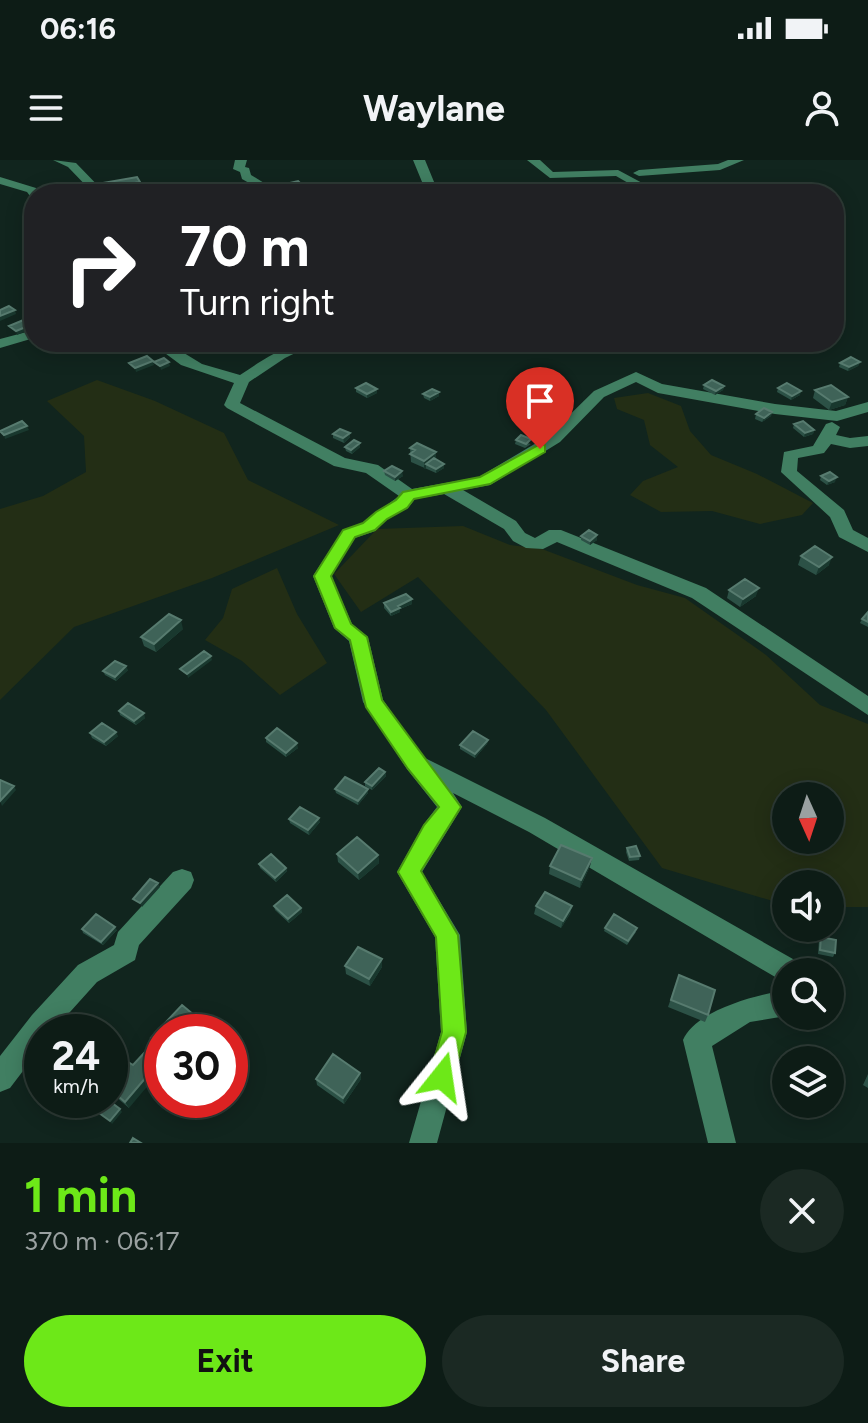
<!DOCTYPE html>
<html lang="en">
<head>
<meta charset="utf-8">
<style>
  :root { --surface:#0d1c16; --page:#1b2923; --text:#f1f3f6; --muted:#9aa1a1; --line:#2d3a35; --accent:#6de818 }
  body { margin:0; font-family:Figtree,sans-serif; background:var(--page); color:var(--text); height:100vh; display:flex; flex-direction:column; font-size:30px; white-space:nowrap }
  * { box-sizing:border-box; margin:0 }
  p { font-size:26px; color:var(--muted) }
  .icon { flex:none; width:44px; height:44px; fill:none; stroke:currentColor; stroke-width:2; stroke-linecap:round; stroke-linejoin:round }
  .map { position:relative; height:983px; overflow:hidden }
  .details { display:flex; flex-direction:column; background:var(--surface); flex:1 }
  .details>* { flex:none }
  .top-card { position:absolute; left:24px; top:24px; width:820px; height:168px; border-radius:32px; box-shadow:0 4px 20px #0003,0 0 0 2px var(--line); background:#202124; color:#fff; overflow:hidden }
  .needle { width:52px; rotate:177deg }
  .fabs { position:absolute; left:772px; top:622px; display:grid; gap:16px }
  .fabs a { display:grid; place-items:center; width:72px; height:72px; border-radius:50%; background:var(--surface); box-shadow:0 4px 20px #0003,0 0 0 2px var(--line); font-size:40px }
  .speed { position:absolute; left:24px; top:854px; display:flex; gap:16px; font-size:40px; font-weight:700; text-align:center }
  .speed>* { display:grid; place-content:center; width:104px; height:104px; border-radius:50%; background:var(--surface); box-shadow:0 4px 20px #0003,0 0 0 2px var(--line); line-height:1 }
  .speed small { font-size:20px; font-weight:400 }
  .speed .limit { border:12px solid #d22; background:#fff; color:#111 }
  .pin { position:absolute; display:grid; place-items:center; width:68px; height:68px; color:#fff; margin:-82px -34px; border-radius:50% 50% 50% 0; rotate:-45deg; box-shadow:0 0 8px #0007 }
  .pin .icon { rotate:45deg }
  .me { position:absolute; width:88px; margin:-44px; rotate:15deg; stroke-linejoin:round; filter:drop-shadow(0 0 6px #0008) }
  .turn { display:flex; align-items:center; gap:28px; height:168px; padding:0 24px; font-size:36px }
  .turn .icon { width:104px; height:104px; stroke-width:2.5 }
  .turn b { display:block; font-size:56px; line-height:68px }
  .round { display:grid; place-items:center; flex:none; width:84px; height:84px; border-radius:42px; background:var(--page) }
  .summary { display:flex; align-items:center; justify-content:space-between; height:136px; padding:0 24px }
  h1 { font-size:48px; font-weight:700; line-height:60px; color:var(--accent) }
  .primary-button { display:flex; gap:16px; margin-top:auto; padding:16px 24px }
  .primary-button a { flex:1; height:92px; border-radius:48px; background:var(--accent); color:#111; font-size:32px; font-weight:700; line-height:92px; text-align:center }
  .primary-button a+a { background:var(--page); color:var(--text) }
  .status { display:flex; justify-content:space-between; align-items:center; height:56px; padding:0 40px; background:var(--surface); direction:ltr }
  .status svg { height:22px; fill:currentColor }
  header { display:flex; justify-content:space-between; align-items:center; height:104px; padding:0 24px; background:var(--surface); font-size:36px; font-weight:700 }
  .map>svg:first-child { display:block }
  .green { fill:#232e15; fill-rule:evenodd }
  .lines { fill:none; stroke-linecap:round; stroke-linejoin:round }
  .minor { fill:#417f62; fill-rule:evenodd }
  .wall { fill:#2c5146 }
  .shaded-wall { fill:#19382e }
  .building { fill:#3f6358; stroke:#577b6f; stroke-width:2 }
  .route { fill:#6de818; stroke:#479710; stroke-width:2 }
</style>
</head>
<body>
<div class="status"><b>06:16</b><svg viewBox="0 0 49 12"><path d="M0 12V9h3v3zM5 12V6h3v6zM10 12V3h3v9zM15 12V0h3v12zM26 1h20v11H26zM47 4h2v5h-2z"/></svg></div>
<header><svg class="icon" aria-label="menu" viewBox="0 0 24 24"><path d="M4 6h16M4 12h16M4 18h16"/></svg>Waylane<svg class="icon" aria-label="person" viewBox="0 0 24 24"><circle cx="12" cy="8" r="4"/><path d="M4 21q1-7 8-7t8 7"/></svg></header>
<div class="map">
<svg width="868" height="983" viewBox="0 0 868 983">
  <rect width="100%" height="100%" fill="#11251e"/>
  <path class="green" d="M97,220L155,241L224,273L248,320L339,365L212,418L74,467L0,540V349L43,336L86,312L84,276L47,241Z
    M648,233L681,246L690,271L711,295L757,314L813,343L802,355L760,364L712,351L661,352L630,335L643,321L678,307L650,285L644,260L617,249L614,238Z
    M463,366L510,385L542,389L637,425L685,438L766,495L820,545L868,564V747H830V724H786V745L662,708L546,550L418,417L361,452L334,414L377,369ZM786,636H830V680H786Z
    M277,408L297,454L327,503L280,535L242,501L205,480L223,458L232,429Z"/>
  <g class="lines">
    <path class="minor" d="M53,0L76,3L106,34H94L68,7Z
      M235,0H247L245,7L249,8L251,15L282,34H268L242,19L240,12L233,9Z
      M413,0H425L439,34H427Z
      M527,0H540L553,12L618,10L646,25L624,33L618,30L630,24L616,16L550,18Z
      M728,0H744L720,10L639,16L633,13L639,10L718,4Z
      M0,17L36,28L40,34L30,36L27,32L0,24Z
      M34,170V178L0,188V179Z
      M150,182H166L202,204L240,215C266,198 287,182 318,182L285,198L249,222L240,243L345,298L378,305L412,329L479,317L548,276L594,231L636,212L662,224L775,244L836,251L868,242V252L837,261L775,254L658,233L636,222L604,237L560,282L490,325L463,330L516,361L525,373L535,378L549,370H561L706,428L868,536V555L692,438L557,382L543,389L526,388L513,381L504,369L444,334L415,339L408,348L387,359L375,371L355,378L331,416L352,464L368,477L383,540L423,597L545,658L800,803L804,812H786V822L782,821L529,672L453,633L462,647L422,712L460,775L467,872L437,983H409L441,872L435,777L397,712L424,664L437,647L407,609L363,542L349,481L334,468L313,416L343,370L363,363L399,336L366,313L334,306L227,248L224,245L234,223L181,205Z
      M832,262L840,267L836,275L850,278L868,276V286L850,288L831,284L824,293L798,298L797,311L844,350L853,370L868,378V392L839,377L830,357L781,312L784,292L813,286L826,264Z
      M182,709L191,712L194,720L191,728L139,785L135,800L97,822L52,872H42V886L10,928L0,932V896L32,855L78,805L114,785L118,772L173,712Z
      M786,830V856L750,862L712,886L736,983H708L683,880C696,850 756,835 786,830Z"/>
  </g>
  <path class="wall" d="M860,202L858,206L848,211L839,207L840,203Z
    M704,225L724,226L723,230L715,235L703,229Z
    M356,228L377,229V233L367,238L356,232Z
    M778,228L800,235L791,240L777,232Z
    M815,230L848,237L845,245L829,250L813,238Z
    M423,234L439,236L430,241L424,238Z
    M561,247V251L552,260L544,258L545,254Z
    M772,252L771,256L762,262L755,259L756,254Z
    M554,264V268L547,274L540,271L541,267Z
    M794,264L814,270L813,274L804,277L793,268Z
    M333,274L350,277L344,283L333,278Z
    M516,280L531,284L525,288L515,284Z
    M360,283V287L352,294L346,291L345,287Z
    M410,288L444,304V308L436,313L411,302Z
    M384,311L403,316L395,321L385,315Z
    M821,316L835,322L827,325L820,320Z
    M597,375V380L590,385L581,380V376Z
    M801,396L829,405L816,415L798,405Z
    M729,430L756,436L740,447L727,438Z
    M384,443L412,444L400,449V452L391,456L384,448Z
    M868,452V467L860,463L862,459Z
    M183,469L156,492L144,486L141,477Z
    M128,510L116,521L105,515L103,511Z
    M119,551L145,558L136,565L120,555Z
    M90,573L118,576L106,586L92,578Z
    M266,578L298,588L286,597L266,582Z
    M488,580L487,584L475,598L460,589V585Z
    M385,612L386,616L372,630L365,626V622Z
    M335,629H368V633L358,645L336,633Z
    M289,659L320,662L309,675L290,663Z
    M627,688L640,696L639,700L629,701L626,692Z
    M337,694L378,695L379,703L359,720L338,702Z
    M592,698L590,706L580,728L549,714L550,706Z
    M259,704L286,708L287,711L276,722L260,708Z
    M274,746L301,748L302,752L289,763L275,750Z
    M536,746H572L570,754L561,768L534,754Z
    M605,768L636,772L627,785L604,771Z
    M82,769L117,770L103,785L83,773Z
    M821,777L835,793L833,797L818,794L819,780Z
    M345,806L382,807L370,826L346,814Z
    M679,815L708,855L705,862L668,847Z
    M182,845L194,855L197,862L188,872H162V891L154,885L151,878Z
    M128,902L129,948L110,932V922Z
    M360,913L361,919L344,944L317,925L316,919Z
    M868,914V928L863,925Z"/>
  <path class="shaded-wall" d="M140,22L143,34H117L108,32V34L106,28Z
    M302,25L303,28L286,32L285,29Z
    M15,150L16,154L0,161V156Z
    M33,164L34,168L17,175L16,171Z
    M153,201L154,205L136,212L135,208Z
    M169,202L170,206L161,210L160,206Z
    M860,202L858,206L848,211L849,207Z
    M724,226L723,230L715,235L716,231Z
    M377,229V233L367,238V234Z
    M801,231L800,235L791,240L792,236Z
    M439,232V236L430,241V237Z
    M848,237L845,245L829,250L832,242Z
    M561,247V251L552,260V256Z
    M772,252L771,256L762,262L764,258Z
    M27,266L29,270L5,279L4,275Z
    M814,270L813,274L804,277L805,273Z
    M350,273V277L344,283L343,278Z
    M360,283V287L352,294L351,290Z
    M436,292V300L426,304V308L424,309V301Z
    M444,304V308L436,313V309Z
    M402,311L403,316L395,321V317Z
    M837,317L835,322L827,325L829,321Z
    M597,375V380L590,385V381Z
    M832,397L829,405L816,415L819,407Z
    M759,428L756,436L740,447L743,439Z
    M412,439V444L400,449V452L391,456V452L398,446Z
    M181,460L183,469L156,492L154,484Z
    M211,496L212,500L188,518L187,514Z
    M126,506L128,510L116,521L115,517Z
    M144,553L145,558L136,565L134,561Z
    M116,572L118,576L106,586L104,582Z
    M488,580L487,584L475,598V594Z
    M297,583L298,588L286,597V593Z
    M385,612L386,616L372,630V626Z
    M14,626L16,630L2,646L0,641Z
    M368,629V633L358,645V641Z
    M319,658L320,662L309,675L308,670Z
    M378,695L379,703L359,720L358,713Z
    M592,698L590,706L580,728L581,720Z
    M286,708L287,711L276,722L275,718Z
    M158,723L160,727L142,747L140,743Z
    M572,746L570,754L561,768L563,761Z
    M301,748L302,752L289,763L288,759Z
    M115,767L117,770L103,785L101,782Z
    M382,799V807L370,826L369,819Z
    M194,855L197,862L188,872H179Z
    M159,902L162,909L129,948L125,942Z
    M360,913L361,919L344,944L343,938Z
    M120,949L122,952L112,964L110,961Z"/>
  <path class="building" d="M137,17L140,22L106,28L103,23Z
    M298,21L302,25L285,29L281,25Z
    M138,25L142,29L117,34H110L108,32Z
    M9,146L15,150L0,156V150Z
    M26,159L33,164L16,171L9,166Z
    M147,196L153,201L135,208L129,203Z
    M851,197L860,202L849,207L840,203Z
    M164,198L169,202L160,206L154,202Z
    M712,220L724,226L716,231L704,225Z
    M366,223L377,229L367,234L356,228Z
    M787,223L801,231L792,236L778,228Z
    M831,225L848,237L832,242L815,230Z
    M432,229L439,232L430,237L423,234Z
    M554,244L561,247L552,256L545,254Z
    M764,248L772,252L764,258L756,254Z
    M22,261L27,266L4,275L0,271Z
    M547,261L554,264L548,269L541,267Z
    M803,261L814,270L805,273L794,264Z
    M340,269L350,273L343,278L333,274Z
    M521,275L531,279L526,284L516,280Z
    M354,280L360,283L351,290L345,287Z
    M417,283L436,292L424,301L410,294L415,290L410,288Z
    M434,298L444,304L436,309L426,304Z
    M392,306L402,311L395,317L384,311Z
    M830,312L837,317L829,321L821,316Z
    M589,370L597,375L590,381L581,376Z
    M815,386L832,397L819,407L801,396Z
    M745,419L759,428L743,439L729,430Z
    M406,434L412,439L398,446L400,448L391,452L384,443Z
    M868,452V462L862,459Z
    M169,454L181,460L154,484L141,477Z
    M204,491L211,496L187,514L180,509Z
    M115,501L126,506L115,517L103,511Z
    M128,543L144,553L134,561L119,551Z
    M102,563L116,572L104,582L90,573Z
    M277,568L297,583L286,593L266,578Z
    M473,571L488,580L475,594L460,585Z
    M379,608L385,612L372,626L365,622Z
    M345,617L368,629L358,641L335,629Z
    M0,620L14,626L0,641Z
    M300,647L319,658L308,670L289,659Z
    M357,677L378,695L358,713L337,694Z
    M561,685L592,698L581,720L550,706Z
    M636,686L640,696L630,697L627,688Z
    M271,694L286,708L275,718L259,704Z
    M150,719L158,723L140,743L133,739Z
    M545,732L572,746L563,761L536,746Z
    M287,735L301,748L288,759L274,746Z
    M96,754L115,767L101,782L82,769Z
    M614,754L637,768L628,781L605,768Z
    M821,777L836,780L835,793L820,790Z
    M358,787L382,799L369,819L345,806Z
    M679,815L715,830L708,855L671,840Z
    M182,845L194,855L179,872H162V887L151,878Z
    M146,891L159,902L125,942L110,929V922L128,902L133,905Z
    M333,894L360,913L343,938L316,919Z
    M103,940H108L120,949L110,961L95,950Z
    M133,978L141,983H130Z"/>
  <path class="route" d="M540,284L545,285V292L490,324L414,339L407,348L387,359L375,370L355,377L331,416L351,464L367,477L382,540L461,647L421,711L458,775L466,872L451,926L442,929L433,926L429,917L442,872L436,777L398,712L424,665L439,647L408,609L366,547L350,480L335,468L314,416L343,370L363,363L376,352L396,340L403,332L480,317Z"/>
</svg>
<div class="fabs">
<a><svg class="needle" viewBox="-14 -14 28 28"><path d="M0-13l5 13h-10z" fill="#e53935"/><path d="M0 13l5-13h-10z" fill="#9aa1a1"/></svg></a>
<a><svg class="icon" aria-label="sound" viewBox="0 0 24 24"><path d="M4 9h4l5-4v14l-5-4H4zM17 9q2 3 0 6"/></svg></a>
<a><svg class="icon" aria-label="search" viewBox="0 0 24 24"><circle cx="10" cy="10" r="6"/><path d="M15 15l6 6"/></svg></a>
<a><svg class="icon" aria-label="layers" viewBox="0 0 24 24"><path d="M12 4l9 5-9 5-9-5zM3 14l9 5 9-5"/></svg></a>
</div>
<div class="speed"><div>24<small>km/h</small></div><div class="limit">30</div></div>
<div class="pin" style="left:540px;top:289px;background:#d93025"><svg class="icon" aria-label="arrive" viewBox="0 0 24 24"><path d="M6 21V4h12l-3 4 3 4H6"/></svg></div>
<svg class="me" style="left:442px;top:917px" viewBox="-20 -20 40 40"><path d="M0-17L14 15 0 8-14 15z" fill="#6de818" stroke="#fff" stroke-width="4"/></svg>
<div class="top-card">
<div class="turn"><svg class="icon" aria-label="right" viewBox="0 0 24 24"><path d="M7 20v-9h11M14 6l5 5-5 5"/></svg><div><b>70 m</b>Turn right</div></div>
</div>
</div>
<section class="details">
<div class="summary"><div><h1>1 min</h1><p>370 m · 06:17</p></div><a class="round"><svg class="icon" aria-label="close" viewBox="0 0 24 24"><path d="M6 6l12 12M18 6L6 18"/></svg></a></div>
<div class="primary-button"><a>Exit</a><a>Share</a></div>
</section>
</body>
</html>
